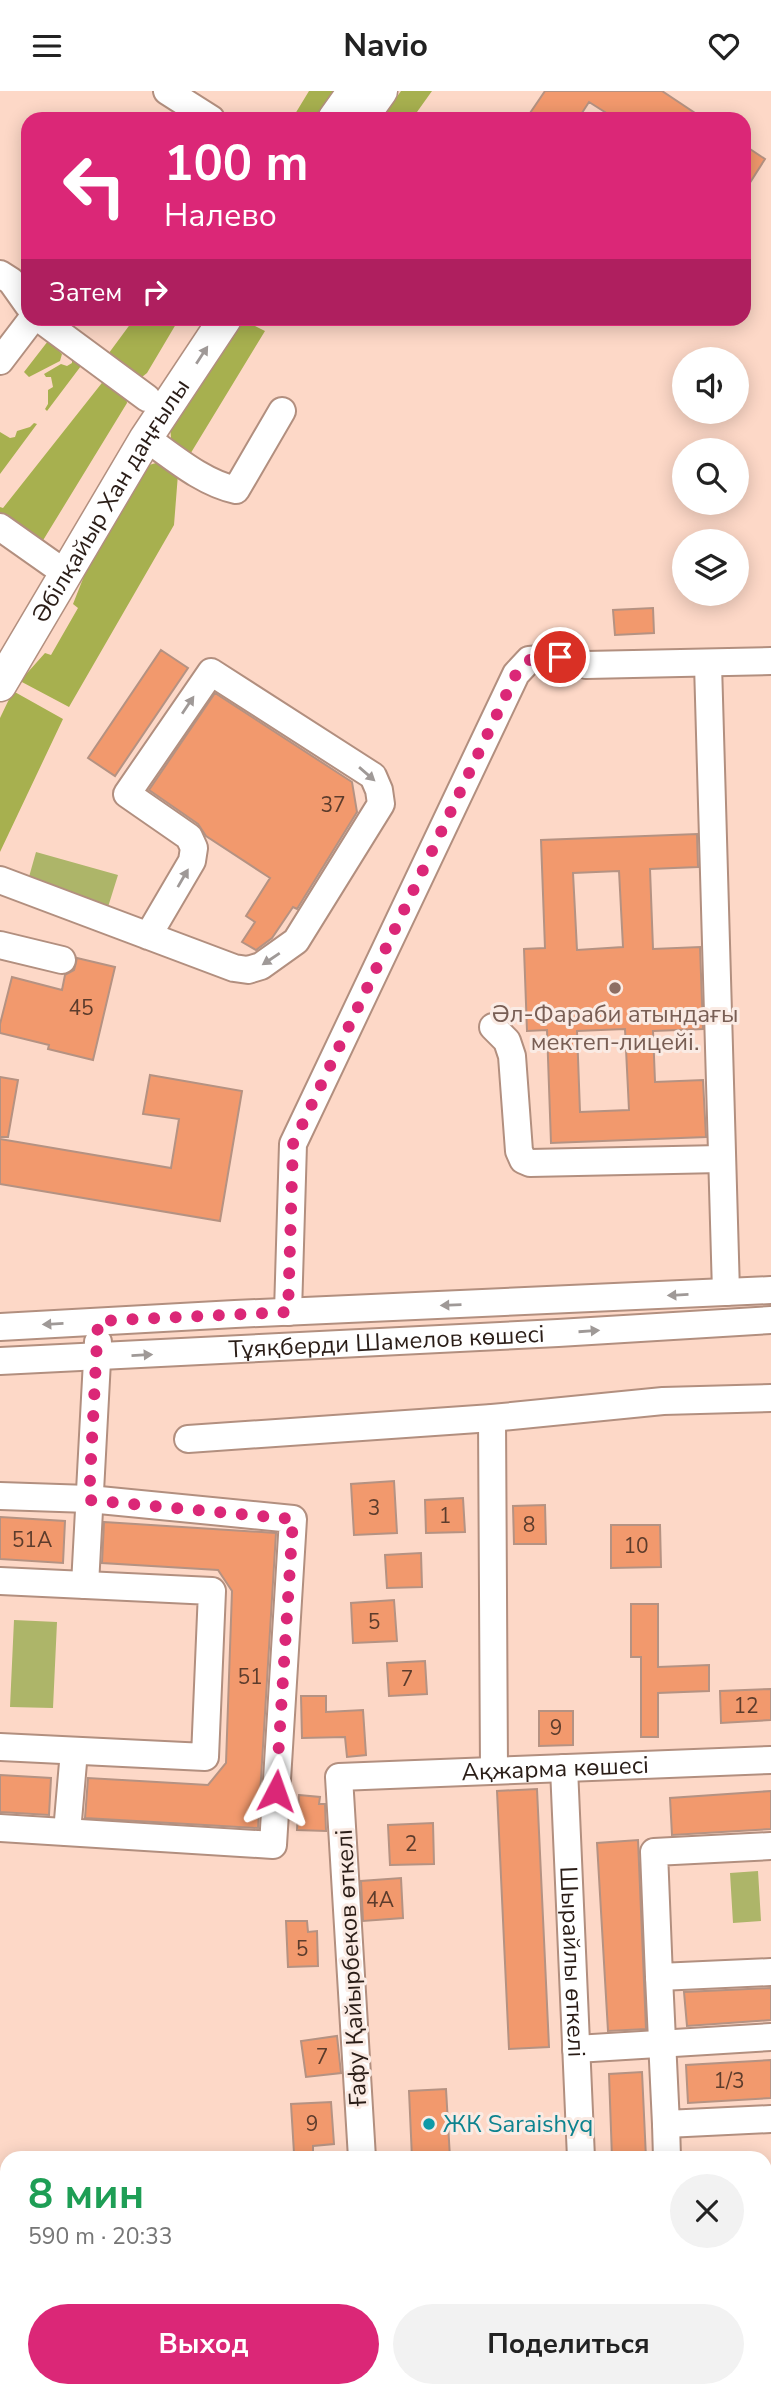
<!DOCTYPE html>
<html lang="ru">
<head>
<meta charset="utf-8">
<style>
  :root { --surface:#fff; --page:#f2f2f2; --text:#222; --muted:#767676; --accent:#db2777 }
  body { margin:0; font-family:"Nunito Sans",sans-serif; background:var(--page); color:var(--text); height:100vh; display:flex; flex-direction:column; font-size:26px; white-space:nowrap }
  * { box-sizing:border-box; margin:0 }
  p { font-size:23px; color:var(--muted) }
  .icon { flex:none; width:38px; height:38px; fill:none; stroke:currentColor; stroke-width:2; stroke-linecap:round; stroke-linejoin:round }
  .map { position:relative; flex:1; overflow:hidden }
  .drawer { position:absolute; left:0px; top:2060px; width:772px; height:247px; display:flex; flex-direction:column; background:var(--surface); border-radius:21px 21px 0 0; box-shadow:0 4px 18px #0003 }
  .drawer>* { flex:none }
  .top-card { position:absolute; left:21px; top:21px; width:730px; height:214px; border-radius:21px; box-shadow:0 4px 18px #0003; background:#db2777; color:#fff; overflow:hidden }
  .fabs { position:absolute; left:672px; top:256px; display:grid; gap:14px }
  .fabs a { display:grid; place-items:center; width:77px; height:77px; border-radius:50%; background:var(--surface); box-shadow:0 4px 18px #0003; font-size:35px }
  .pin { position:absolute; display:grid; place-items:center; width:60px; height:60px; color:#fff; margin:-30px; border:4px solid #fff; border-radius:50%; box-shadow:0 2px 7px #0007 }
  .me { position:absolute; width:77px; margin:-38px; rotate:4deg; stroke-linejoin:round; filter:drop-shadow(0 0 5px #0008) }
  .turn { display:flex; align-items:center; gap:24px; height:147px; padding:0 28px; font-size:32px }
  .turn .icon { width:91px; height:91px; stroke-width:2.5 }
  .turn b { display:block; font-size:49px; line-height:60px }
  .then { display:flex; align-items:center; height:66px; padding:0 28px; background:#0003; gap:14px; font-size:26px }
  .round { display:grid; place-items:center; flex:none; width:74px; height:74px; border-radius:37px; background:var(--page) }
  .overview { display:flex; align-items:center; justify-content:space-between; height:119px; padding:0 28px }
  h1 { font-size:42px; font-weight:700; line-height:52px; color:#1e9e55 }
  .action { display:flex; gap:14px; margin-top:auto; padding:14px 28px }
  .action a { flex:1; height:80px; border-radius:42px; background:var(--accent); color:#fff; font-size:28px; font-weight:700; line-height:80px; text-align:center }
  .action a+a { background:var(--page); color:var(--text) }
  header { display:flex; justify-content:space-between; align-items:center; height:91px; padding:0 28px; background:var(--surface); font-size:32px; font-weight:700 }
  .map>svg:first-child { display:block }
  .green { fill:#adb569 }
  .forest { fill:#a7b04f }
  .building { fill:#f2996d; stroke:#b59282; stroke-width:2; fill-rule:evenodd }
  .lines { fill:none; stroke-linecap:round; stroke-linejoin:round }
  .minor-casing { stroke:#b28f7f; stroke-width:30 }
  .major-casing { stroke:#b28f7f; stroke-width:35 }
  .minor { stroke:#fff; stroke-width:26 }
  .major { stroke:#fff; stroke-width:32 }
  .oneway { fill:#9f9997 }
  .route { stroke:#db2777; stroke-width:12; stroke-dasharray:0 21.6 }
  .education-dot { fill:#8d6e63; stroke:#faebe4; stroke-width:2.5 }
  .culture-dot { fill:#0f9aa8; stroke:#faebe4; stroke-width:2.5 }
  .labels { text-anchor:middle; dominant-baseline:central; stroke-width:6; stroke-linejoin:round; paint-order:stroke }
  .number-label { font-size:21px; fill:#5c3c2c }
  .street-label { font-size:24px; fill:#2a1d17; stroke:#faebe4 }
  .education-label { font-size:24px; fill:#785e54; stroke:#faebe4 }
  .culture-label { font-size:24px; fill:#0d838f; stroke:#faebe4; text-anchor:start }
</style>
</head>
<body>
<header><svg class="icon" aria-label="menu" viewBox="0 0 24 24"><path d="M4 6h16M4 12h16M4 18h16"/></svg>Navio<svg class="icon" aria-label="heart" viewBox="0 0 24 24"><path d="M12 20l-8-8c-3-5 5-10 8-4 3-6 11-1 8 4z"/></svg></header>
<div class="map">
<svg width="771" height="2305" viewBox="0 0 771 2305">
  <rect width="100%" height="100%" fill="#fdd8c7"/>
  <path class="green" d="M36,761L118,784L108,816L27,793Z
    M14,1529L57,1531L53,1617L10,1616Z
    M758,1780L761,1830L733,1832L730,1782Z"/>
  <path class="forest" d="M309,0H335L315,28H292Z
    M401,0H432L412,28H381Z
    M134,228H179L147,282L142,286H135L106,266Z
    M245,230L265,240L189,365C175,357 169,353 171,336L238,233Z
    M48,250L62,263L60,270L29,286L24,281Z
    M72,266L87,267L47,320L45,318L48,313V299L53,296L51,286H46L44,283L61,273L67,275L72,272Z
    M105,288L126,305L127,312L42,451L0,429V416L3,417Z
    M34,332L37,333L0,383V341L10,347L15,346L17,340L30,336Z
    M156,372L163,373L178,383L174,434L69,616L20,590L45,562L51,564L78,517L73,513L88,475L149,374Z
    M13,600L63,628L0,761V627Z"/>
  <path class="building" d="M545,0H662L704,28H616L589,11L578,28H526Z
    M744,54L765,68L744,101Z
    M653,517L654,542L615,544L613,519Z
    M161,559L188,577L115,685L88,667Z
    M215,602L352,691L357,721L297,818L293,816L272,847L256,859L242,851L255,831L246,825L270,787L206,745L198,733L149,699Z
    M697,743L698,776L650,778L653,858L700,856L703,938L653,940L655,991L703,989L706,1046L551,1052L547,939L527,940L524,858L545,857L541,749ZM619,780L623,856L577,859L573,782ZM625,938L629,1019L580,1021L577,940Z
    M77,867L115,876L93,969L48,958L49,954L0,942V933L12,886L62,899L65,884L74,879Z
    M150,984L242,1000L220,1130L0,1093V1048L171,1077L179,1028L143,1023Z
    M0,986L18,989L8,1046H0Z
    M394,1390L397,1442L354,1444L351,1393Z
    M463,1407L465,1441L426,1442L425,1409Z
    M545,1414L546,1453H514L513,1415Z
    M0,1426L65,1430L63,1472L0,1468Z
    M104,1431L276,1442L258,1737L85,1727L88,1687L208,1694L226,1672L232,1500L218,1479L102,1472Z
    M611,1434H660L661,1476L611,1477Z
    M421,1462L422,1496L387,1497L385,1464Z
    M394,1509L397,1550L353,1552L351,1512Z
    M631,1513H658V1576L709,1574V1600L658,1602V1646H641V1566H631Z
    M425,1570L427,1603L389,1605L387,1572Z
    M771,1598V1629L721,1632L720,1600Z
    M301,1605H326V1621L363,1619L366,1664L347,1666L345,1646L302,1647Z
    M539,1620H573V1654L539,1655Z
    M0,1684L51,1687L49,1724L0,1721Z
    M537,1698L549,1956L509,1958L497,1700Z
    M771,1700V1738L672,1744L670,1707Z
    M299,1704L320,1706L319,1713H325L326,1740L297,1739Z
    M433,1732L434,1773L390,1774L388,1734Z
    M638,1749L646,1938L608,1940L597,1752Z
    M401,1787L403,1827L363,1830L361,1790Z
    M286,1830H307L308,1841L317,1840L318,1875L288,1876Z
    M771,1897V1929L687,1935L684,1901Z
    M337,1945L341,1982L306,1986L301,1950Z
    M771,1969V2007L688,2012L686,1974Z
    M642,1981L646,2067H612L609,1983Z
    M446,1998L450,2067H412L409,2000Z
    M331,2011L334,2053L313,2055V2061L294,2062L291,2013Z"/>
  <g class="lines">
    <g class="minor-casing">
      <g id="minor">
        <path d="M167,0L211,28"/>
        <path d="M0,183L11,190L28,214"/>
        <path d="M40,228L147,307"/>
        <path d="M0,270L32,228"/>
        <path d="M146,347C173,366 203,392 236,399L282,320"/>
        <path d="M0,436L65,482"/>
        <path d="M708,573L726,1201"/>
        <path d="M0,789L234,877L248,879L261,875L296,850L381,713L379,699L373,685L211,581L127,703L189,746L194,757L192,770L148,845"/>
        <path d="M0,854L62,869"/>
        <path d="M493,936L507,950L512,965L519,1060L523,1069L530,1072L721,1068"/>
        <path d="M288,1221L293,1053L516,583L529,569L560,566L586,574L771,570"/>
        <path d="M0,1236L235,1223L771,1199"/>
        <path id="s1" d="M0,1270L558,1242L771,1229"/>
        <path d="M492,1327L494,1679"/>
        <path d="M188,1348L492,1327L663,1310L771,1307"/>
        <path d="M0,1405L89,1408L293,1428L273,1754L0,1737"/>
        <path d="M0,1490L212,1500L205,1666L0,1656"/>
        <path d="M85,1494L98,1251"/>
        <path id="s2" d="M564,1677L581,2067"/>
        <path d="M67,1741L74,1660"/>
        <path d="M771,1755L654,1761L659,1886L771,1881"/>
        <path d="M659,1886L666,2033L771,2028"/>
        <path d="M576,1958L771,1946"/>
        <path d="M666,2033L667,2067"/>
        <path id="s3" d="M362,2067L339,1686L771,1669"/>
        <path d="M765,2094H771"/>
        <path d="M765,2173H771"/>
        <path d="M765,2199H771"/>
        <path d="M0,2278L7,2279"/>
        <path d="M765,2282L771,2281"/>
        <path d="M177,2300L216,2305"/>
        <path d="M302,2300V2305"/>
        <path d="M376,2300V2305"/>
        <path d="M592,2300L593,2305"/>
        <path d="M677,2300V2305"/>
        <path d="M55,2305V2300"/>
      </g>
    </g>
    <g class="major-casing">
      <g id="major">
        <path d="M334,28L354,0"/>
        <path d="M361,28L381,0"/>
        <path id="s4" d="M0,594L146,347L225,228"/>
      </g>
    </g>
    <use href="#minor" class="minor"/>
    <use href="#major" class="major"/>
  </g>
  <defs><path id="oneway-solid" d="M-6-.8H1V-3.2L6.5 0L1 3.2V.8H-6Z" transform="scale(1.75)"/></defs>
  <g class="oneway">
    <use href="#oneway-solid" transform="translate(202 264) rotate(-57)"/>
    <use href="#oneway-solid" transform="translate(188 614) rotate(-56)"/>
    <use href="#oneway-solid" transform="translate(367 683) rotate(41)"/>
    <use href="#oneway-solid" transform="translate(183 787) rotate(-60)"/>
    <use href="#oneway-solid" transform="translate(271 868) rotate(146)"/>
    <use href="#oneway-solid" transform="translate(678 1204) rotate(177)"/>
    <use href="#oneway-solid" transform="translate(451 1214) rotate(178)"/>
    <use href="#oneway-solid" transform="translate(53 1233) rotate(177)"/>
    <use href="#oneway-solid" transform="translate(589 1240) rotate(-4)"/>
    <use href="#oneway-solid" transform="translate(142 1264) rotate(-3)"/>
  </g>
  <g class="lines">
    <path class="route" d="M276,1700L293,1428L89,1409L98,1230L288,1221L293,1053L516,583L529,569L560,566"/>
  </g>
  <circle class="education-dot" cx="615" cy="897" r="7"/>
  <circle class="culture-dot" cx="429" cy="2033" r="7"/>
  <g class="labels">
    <g class="number-label">
      <text x="333" y="714">37</text>
      <text x="81" y="917">45</text>
      <text x="374" y="1417">3</text>
      <text x="445" y="1425">1</text>
      <text x="529" y="1434">8</text>
      <text x="32" y="1449">51А</text>
      <text x="636" y="1455">10</text>
      <text x="374" y="1531">5</text>
      <text x="250" y="1586">51</text>
      <text x="407" y="1588">7</text>
      <text x="746" y="1615">12</text>
      <text x="556" y="1637">9</text>
      <text x="411" y="1753">2</text>
      <text x="380" y="1809">4А</text>
      <text x="302" y="1858">5</text>
      <text x="322" y="1966">7</text>
      <text x="729" y="1990">1/3</text>
      <text x="312" y="2033">9</text>
    </g>
    <g class="street-label">
      <text stroke="none"><textPath href="#s4" startOffset="215">Әбілқайыр Хан даңғылы</textPath></text>
      <text stroke="none"><textPath href="#s1" startOffset="387">Тұяқберди Шамелов көшесі</textPath></text>
      <text stroke="none"><textPath href="#s3" startOffset="598">Ақжарма көшесі</textPath></text>
      <text stroke="none"><textPath href="#s2" startOffset="194">Шырайлы өткелі</textPath></text>
      <text transform="translate(351 1877) rotate(-93)">Ғафу Қайырбеков өткелі</text>
    </g>
    <g class="education-label">
      <text x="615" y="923">Әл-Фараби атындағы<tspan x="615" dy="28">мектеп-лицейі.</tspan></text>
    </g>
    <g class="culture-label">
      <text x="443" y="2033">ЖК Saraishyq</text>
    </g>
  </g>
</svg>
<div class="fabs">
<a><svg class="icon" aria-label="sound" viewBox="0 0 24 24"><path d="M4 9h4l5-4v14l-5-4H4zM17 9q2 3 0 6"/></svg></a>
<a><svg class="icon" aria-label="search" viewBox="0 0 24 24"><circle cx="10" cy="10" r="6"/><path d="M15 15l6 6"/></svg></a>
<a><svg class="icon" aria-label="layers" viewBox="0 0 24 24"><path d="M12 4l9 5-9 5-9-5zM3 14l9 5 9-5"/></svg></a>
</div>
<div class="pin" style="left:560px;top:566px;background:#d93025"><svg class="icon" aria-label="arrive" viewBox="0 0 24 24"><path d="M6 21V4h12l-3 4 3 4H6"/></svg></div>
<svg class="me" style="left:276px;top:1700px" viewBox="-20 -20 40 40"><path d="M0-17L14 15 0 8-14 15z" fill="#db2777" stroke="#fff" stroke-width="4"/></svg>
<div class="top-card">
<div class="turn"><svg class="icon" aria-label="left" viewBox="0 0 24 24"><path d="M17 20v-9H6M10 6l-5 5 5 5"/></svg><div><b>100 m</b>Налево</div></div>
<div class="then">Затем<svg class="icon" aria-label="right" viewBox="0 0 24 24"><path d="M7 20v-9h11M14 6l5 5-5 5"/></svg></div>
</div>
<section class="drawer">
<div class="overview"><div><h1>8 мин</h1><p>590 m · 20:33</p></div><a class="round"><svg class="icon" aria-label="close" viewBox="0 0 24 24"><path d="M6 6l12 12M18 6L6 18"/></svg></a></div>
<div class="action"><a>Выход</a><a>Поделиться</a></div>
</section>
</div>
</body>
</html>
